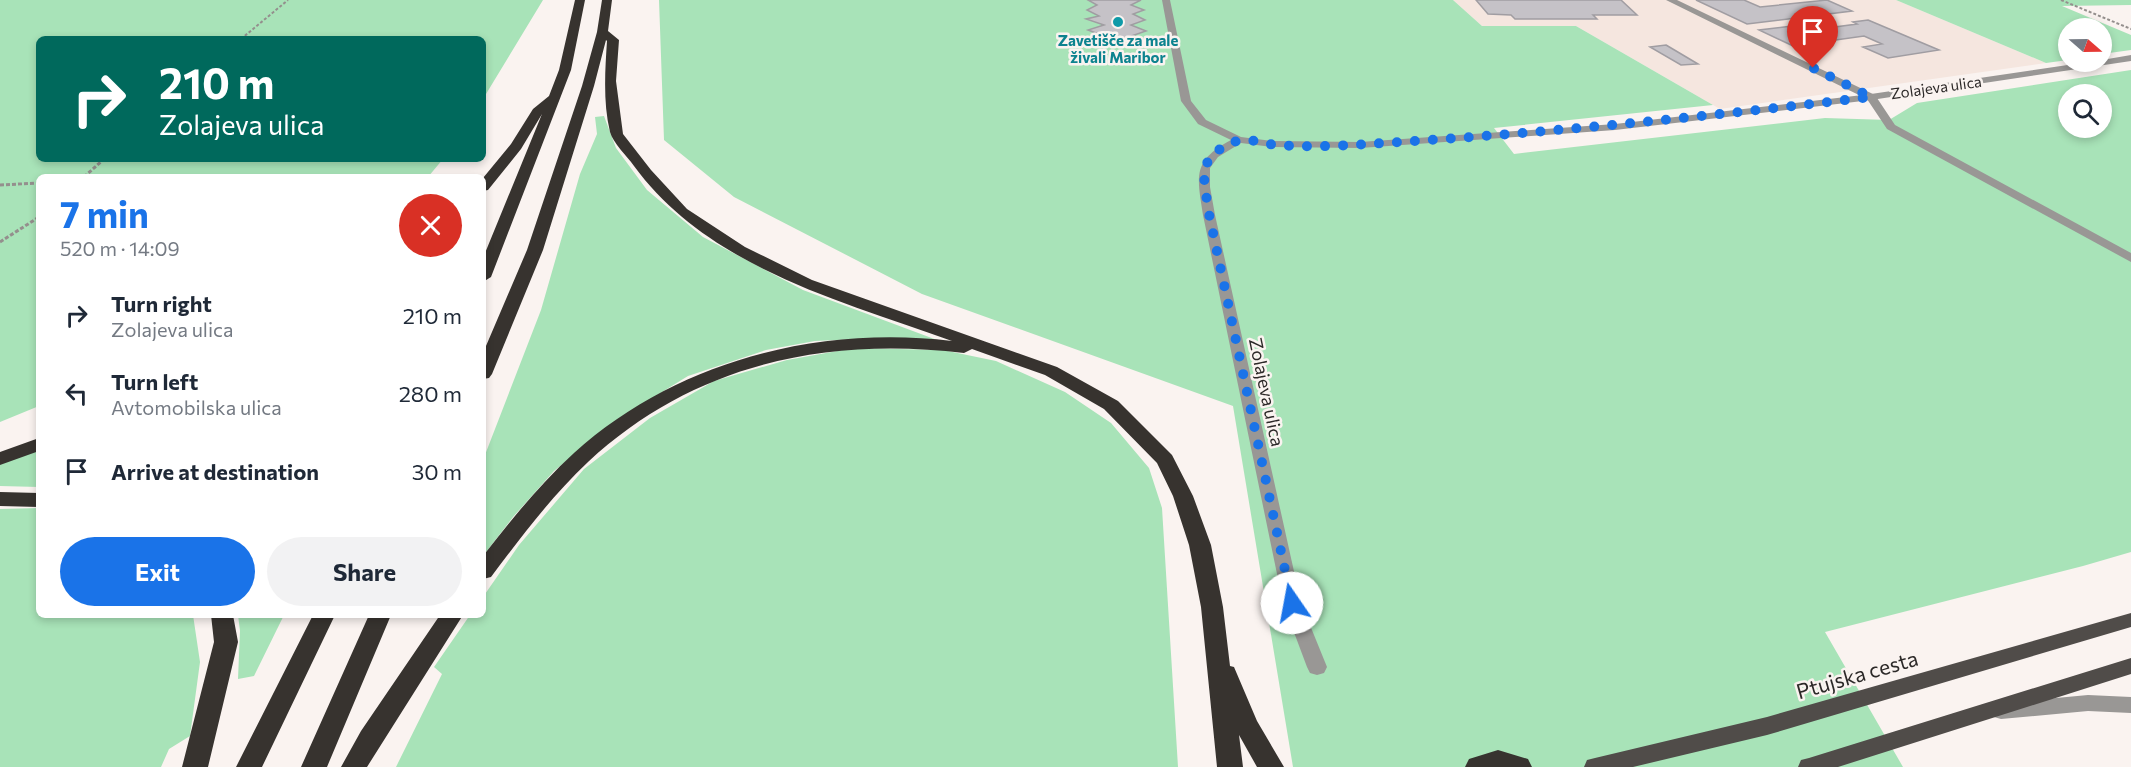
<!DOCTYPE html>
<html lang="en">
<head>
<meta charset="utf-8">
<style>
  :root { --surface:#fff; --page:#f2f2f3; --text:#1f2937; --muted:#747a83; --accent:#1a73e8 }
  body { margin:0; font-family:Commissioner,sans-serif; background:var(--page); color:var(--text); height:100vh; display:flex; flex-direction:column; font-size:22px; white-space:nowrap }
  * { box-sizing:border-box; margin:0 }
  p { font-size:20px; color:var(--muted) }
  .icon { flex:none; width:33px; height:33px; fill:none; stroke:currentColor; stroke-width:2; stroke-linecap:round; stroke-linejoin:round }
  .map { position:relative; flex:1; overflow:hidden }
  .sheet { position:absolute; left:36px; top:174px; width:450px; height:444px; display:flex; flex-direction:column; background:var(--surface); border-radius:9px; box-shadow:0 3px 9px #0003 }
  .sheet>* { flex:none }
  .top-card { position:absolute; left:36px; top:36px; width:450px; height:126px; border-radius:9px; box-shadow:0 3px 9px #0003; background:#00695c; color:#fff; overflow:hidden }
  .needle { width:39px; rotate:110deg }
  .controls { position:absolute; left:2058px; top:18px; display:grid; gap:12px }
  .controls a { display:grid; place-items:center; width:54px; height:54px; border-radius:50%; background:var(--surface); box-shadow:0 3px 9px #0003; font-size:30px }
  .pin { position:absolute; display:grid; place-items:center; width:51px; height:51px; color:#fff; margin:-62px -26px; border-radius:50% 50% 50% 0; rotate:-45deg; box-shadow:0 0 6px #0007 }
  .pin .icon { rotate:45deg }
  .me { position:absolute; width:66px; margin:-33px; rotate:348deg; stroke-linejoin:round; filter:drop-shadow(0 0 4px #0008) }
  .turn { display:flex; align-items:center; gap:21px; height:126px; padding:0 24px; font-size:27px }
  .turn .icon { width:78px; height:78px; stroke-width:2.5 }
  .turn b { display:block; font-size:42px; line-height:51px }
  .round { display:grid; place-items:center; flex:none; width:63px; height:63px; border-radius:32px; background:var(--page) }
  .headline { display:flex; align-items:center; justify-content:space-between; height:102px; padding:0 24px }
  h1 { font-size:36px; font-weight:700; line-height:45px; color:var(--accent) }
  .cta { display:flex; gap:12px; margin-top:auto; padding:12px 24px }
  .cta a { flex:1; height:69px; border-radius:36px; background:var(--accent); color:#fff; font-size:24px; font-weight:700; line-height:69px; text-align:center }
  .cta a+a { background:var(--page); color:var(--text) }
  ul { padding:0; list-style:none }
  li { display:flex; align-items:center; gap:18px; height:78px; padding:0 24px }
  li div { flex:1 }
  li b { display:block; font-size:22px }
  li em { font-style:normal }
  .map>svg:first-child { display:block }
  .built { fill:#f5e6df }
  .green { fill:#a8e3b8; fill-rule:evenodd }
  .building { fill:#c5c2c7; stroke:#a09da2; stroke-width:1.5 }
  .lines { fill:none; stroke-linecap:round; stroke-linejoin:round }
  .path-far1 { stroke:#948f8d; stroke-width:2; stroke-dasharray:3 2; stroke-linecap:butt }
  .path { stroke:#948f8d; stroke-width:3; stroke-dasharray:4 2; stroke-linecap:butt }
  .lane { fill:#999795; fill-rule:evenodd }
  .street { fill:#999795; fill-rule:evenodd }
  .primary { fill:#504c49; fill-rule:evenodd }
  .highway { fill:#37332f; fill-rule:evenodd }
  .route { stroke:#1a73e8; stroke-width:10; stroke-dasharray:0 18 }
  .culture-dot { fill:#0f9aa8; stroke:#faf3f0; stroke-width:2 }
  .labels { text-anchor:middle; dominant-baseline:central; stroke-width:5; stroke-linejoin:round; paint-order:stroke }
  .far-culture-label { font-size:15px; font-weight:bold; fill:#0d838f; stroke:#faf3f0 }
  .far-street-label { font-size:15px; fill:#2c2928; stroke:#faf3f0 }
  .street-label { font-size:18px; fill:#2c2928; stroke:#faf3f0 }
  .near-street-label { font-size:21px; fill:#2c2928; stroke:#faf3f0 }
</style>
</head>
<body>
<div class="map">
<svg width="2131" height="767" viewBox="0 0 2131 767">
  <rect width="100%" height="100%" fill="#faf3f0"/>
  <path class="built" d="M1453,0H1896L2046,63L1720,109L1576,26H1482Z"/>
  <path class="green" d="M0,0H543L483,99V39H39V159H443L428,177H39V406L0,422Z
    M659,0H1453L1482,26H1576L1713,105L1494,128L1514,154L1825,118L1889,120L1917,103L2131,70V552L2083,566L1825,632L1903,767H1293L1233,406L922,294L734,197L664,140ZM2068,94H2102V128H2068Z
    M1896,0H2131V5L2062,6L2131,35V50L2102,54V28H2068V60L2046,63Z
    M604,116L616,148L647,190L703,237L803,290L937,340L879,338L815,341L766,350L688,376L615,421L554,471L513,517L483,556V460L541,310L580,174L597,134L595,117Z
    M854,348L943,350L996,361L1065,392L1111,423L1149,468L1162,508L1178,767H396L442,674L434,667L470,615H483V597L519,545L584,469L650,418L714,381L787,360Z
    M39,449V487L0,486V464Z
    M39,508V615H193L200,662L190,736L169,749L161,767H0V509Z
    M238,615H284L254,676L238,679L240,631Z"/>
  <path class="building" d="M1088,0H1141L1131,5L1144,10L1133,14L1145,20L1131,25L1146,31L1117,41L1088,30L1104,25L1086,19L1099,16L1087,10L1097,5Z
    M1476,0H1621L1637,15H1593L1597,19H1515L1511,15L1488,14Z
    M1696,0H1744L1760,7L1827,0L1852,11L1747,24Z
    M1868,20L1939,50L1888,58L1863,47L1882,44L1864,36L1793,46L1759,30L1792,26L1805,31L1857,24L1853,22Z
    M1666,45L1698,64L1681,65L1650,47Z"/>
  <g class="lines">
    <path class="path-far1" d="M2061,0L2131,29
      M241,39L288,0"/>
    <path class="path" d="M84,177L104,159
      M0,185L39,183
      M0,242L39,217"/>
    <path class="lane" d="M1666,0H1677L1875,95L1895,125L2131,253V262L1887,129L1867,99Z
      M2088,695L2131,697V713L2088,711L2001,719L1994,717L1991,711L1994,705L2001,703Z"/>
    <path class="street" d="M1162,0H1170L1191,101L1206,120L1241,137L1273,141L1360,142L1615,124L1871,94L2088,62H2102V60L2131,55V61L1871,100L1615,130L1360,148L1273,147L1241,143L1218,157L1210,168V187L1215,215L1301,603L1327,667L1324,673L1317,675L1310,673L1307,667L1283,603L1203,215C1197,176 1192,161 1231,140L1198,124L1181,101Z"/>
    <path class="primary" d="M2131,613V627L1767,735L1633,767H1584L1587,760L1595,758L1767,717Z
      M2131,658V674L1838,767H1798L1801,760L1809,758Z"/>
    <path class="highway" d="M575,0H585L571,70L491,277L483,282V258L542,114L521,149L488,190L483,191V178L511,144L533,109L549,96L559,70Z
      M602,0H612L608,31L619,40L616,81L623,134L651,170L687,209L745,247L812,280L1057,367L1118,401L1172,455L1193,496L1211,545L1223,607L1230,666L1234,667L1257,721L1284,767H1257L1239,735L1243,767H1217L1201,607L1189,545L1173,496L1157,463L1104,409L1045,375L972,349L964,353C825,336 692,365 588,462C551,497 521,537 491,577L483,579V556C511,520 540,484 574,453C676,361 818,325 952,341C840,301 708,267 634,166C627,156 613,143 610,132C603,103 605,71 607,41L606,40L594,86L543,250L492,374L489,378L483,379V353L527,250L582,86L597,32Z
      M39,438V451L0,465V452Z
      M0,492L39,493V507L0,506Z
      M211,615H233L238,642L208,767H182L214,642Z
      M313,615H335L262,767H236Z
      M369,615H391L327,767H301Z
      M440,615H463L367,767H341L361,731Z
      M1498,750L1528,759L1532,767H1465L1469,759Z"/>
  </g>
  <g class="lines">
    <path class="route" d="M1292,603L1209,214C1204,177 1194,157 1237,141C1245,138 1259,142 1268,144C1300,148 1335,146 1368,144C1536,134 1703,117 1871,97L1813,68"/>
  </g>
  <circle class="culture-dot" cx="1118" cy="22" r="6"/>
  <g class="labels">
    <g class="far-culture-label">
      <text x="1118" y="40">Zavetišče za male<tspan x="1118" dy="17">živali Maribor</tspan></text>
    </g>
    <g class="far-street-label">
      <text transform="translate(1936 87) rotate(-8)">Zolajeva ulica</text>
    </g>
    <g class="street-label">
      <text transform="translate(1267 392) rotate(78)">Zolajeva ulica</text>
    </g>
    <g class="near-street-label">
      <text transform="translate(1857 674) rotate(-16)">Ptujska cesta</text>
    </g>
  </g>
</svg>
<div class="controls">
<a><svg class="needle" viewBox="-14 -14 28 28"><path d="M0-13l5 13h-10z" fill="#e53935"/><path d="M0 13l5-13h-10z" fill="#747a83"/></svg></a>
<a><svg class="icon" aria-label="search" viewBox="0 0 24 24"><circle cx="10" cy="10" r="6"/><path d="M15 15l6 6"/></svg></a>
</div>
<div class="pin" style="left:1813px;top:68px;background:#d93025"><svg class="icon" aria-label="arrive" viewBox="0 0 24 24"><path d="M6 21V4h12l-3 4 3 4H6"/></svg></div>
<svg class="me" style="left:1292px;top:603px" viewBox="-20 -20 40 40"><circle r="19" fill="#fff"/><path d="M0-13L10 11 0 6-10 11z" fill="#1a73e8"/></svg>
<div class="top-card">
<div class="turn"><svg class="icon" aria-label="right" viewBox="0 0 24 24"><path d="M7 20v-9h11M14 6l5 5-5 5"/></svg><div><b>210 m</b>Zolajeva ulica</div></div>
</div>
<section class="sheet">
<div class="headline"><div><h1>7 min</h1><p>520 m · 14:09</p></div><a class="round" style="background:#d93025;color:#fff"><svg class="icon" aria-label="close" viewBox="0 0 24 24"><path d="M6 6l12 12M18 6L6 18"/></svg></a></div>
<ul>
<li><svg class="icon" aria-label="right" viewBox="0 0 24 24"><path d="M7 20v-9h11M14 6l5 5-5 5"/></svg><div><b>Turn right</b><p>Zolajeva ulica</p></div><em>210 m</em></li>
<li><svg class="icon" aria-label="left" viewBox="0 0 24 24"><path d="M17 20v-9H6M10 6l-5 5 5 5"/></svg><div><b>Turn left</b><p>Avtomobilska ulica</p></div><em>280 m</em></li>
<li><svg class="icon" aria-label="arrive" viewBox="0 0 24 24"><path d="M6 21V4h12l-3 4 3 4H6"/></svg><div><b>Arrive at destination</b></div><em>30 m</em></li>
</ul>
<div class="cta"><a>Exit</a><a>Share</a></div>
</section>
</div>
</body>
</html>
